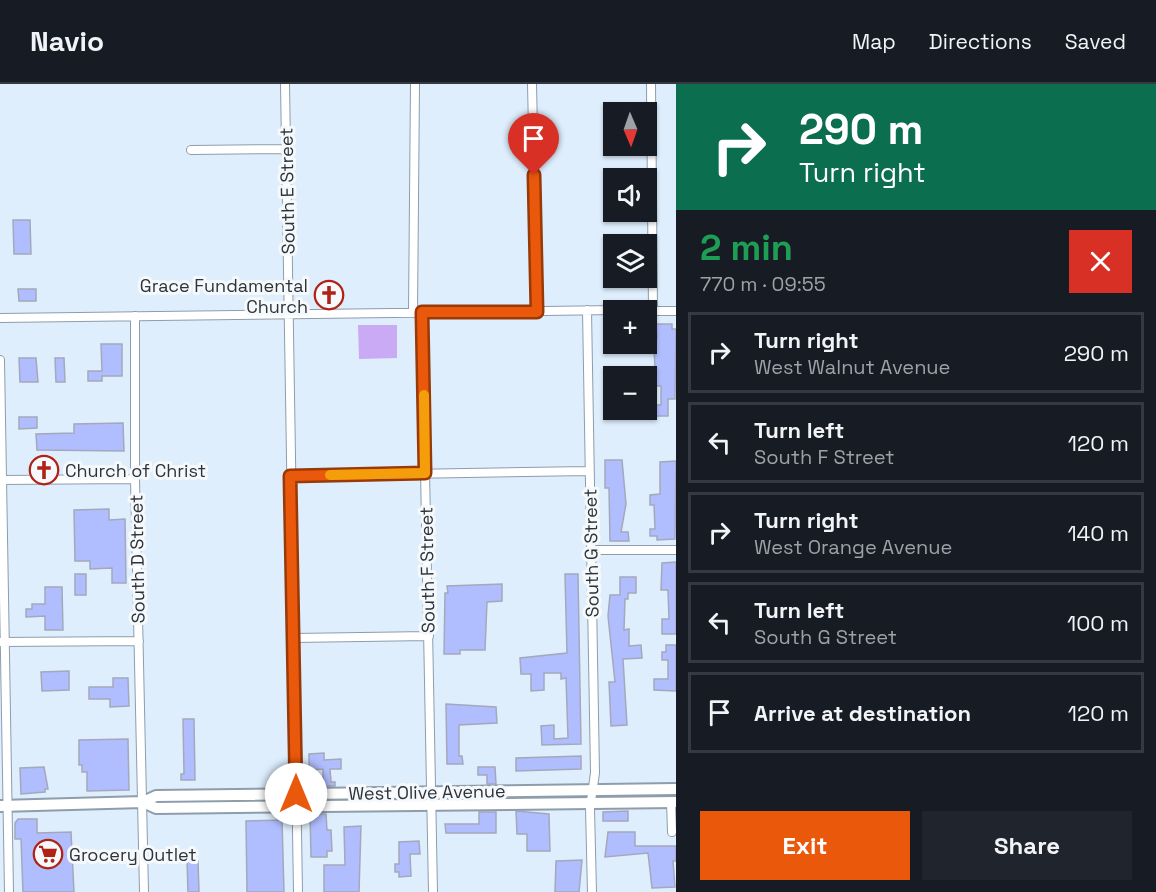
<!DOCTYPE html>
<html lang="en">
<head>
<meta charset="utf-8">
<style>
  :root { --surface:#171b24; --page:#20242c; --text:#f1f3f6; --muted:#9ea1a6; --line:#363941; --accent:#ea580c }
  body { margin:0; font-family:"Space Grotesk",sans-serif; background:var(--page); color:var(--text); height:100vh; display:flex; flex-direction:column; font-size:22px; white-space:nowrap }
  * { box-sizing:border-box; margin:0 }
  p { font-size:20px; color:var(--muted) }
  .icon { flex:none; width:33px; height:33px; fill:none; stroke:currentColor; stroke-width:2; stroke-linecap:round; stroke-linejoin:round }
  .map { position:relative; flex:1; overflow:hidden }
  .drawer { display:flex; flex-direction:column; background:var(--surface); width:480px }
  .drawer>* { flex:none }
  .banner { background:#0b6e4f; color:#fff; overflow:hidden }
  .needle { width:39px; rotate:178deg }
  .fabs { position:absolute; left:603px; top:18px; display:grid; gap:12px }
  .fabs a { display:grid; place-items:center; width:54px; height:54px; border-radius:0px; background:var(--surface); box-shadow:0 2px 4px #0004; font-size:30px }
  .pin { position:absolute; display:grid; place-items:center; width:51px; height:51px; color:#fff; margin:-62px -26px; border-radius:50% 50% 50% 0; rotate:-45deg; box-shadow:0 0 6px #0007 }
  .pin .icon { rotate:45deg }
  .me { position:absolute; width:66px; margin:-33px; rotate:0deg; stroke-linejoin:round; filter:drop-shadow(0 0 4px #0008) }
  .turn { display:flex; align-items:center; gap:21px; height:126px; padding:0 24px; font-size:27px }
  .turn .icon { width:78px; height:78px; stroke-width:2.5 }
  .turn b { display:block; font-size:42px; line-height:51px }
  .round { display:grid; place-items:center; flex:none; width:63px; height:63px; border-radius:0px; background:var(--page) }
  .summary { display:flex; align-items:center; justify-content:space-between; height:102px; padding:0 24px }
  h1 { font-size:36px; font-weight:600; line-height:45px; color:#1e9e55 }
  .button { display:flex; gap:12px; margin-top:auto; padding:12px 24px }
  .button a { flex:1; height:69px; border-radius:0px; background:var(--accent); color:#fff; font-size:24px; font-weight:600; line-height:69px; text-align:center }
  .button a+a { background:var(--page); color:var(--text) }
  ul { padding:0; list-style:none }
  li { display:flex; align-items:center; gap:18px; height:81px; margin:0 12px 9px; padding:0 12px; border:3px solid var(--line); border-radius:0px }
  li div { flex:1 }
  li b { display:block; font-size:22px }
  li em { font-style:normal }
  header { display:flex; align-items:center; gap:36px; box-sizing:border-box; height:84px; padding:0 30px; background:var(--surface); border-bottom:2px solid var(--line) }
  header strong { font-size:28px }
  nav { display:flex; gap:33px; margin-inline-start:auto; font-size:21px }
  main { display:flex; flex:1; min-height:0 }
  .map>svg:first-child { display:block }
  .green { fill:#caa9f5 }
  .building { fill:#b0bdfe; stroke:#a4a8bb; stroke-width:1.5 }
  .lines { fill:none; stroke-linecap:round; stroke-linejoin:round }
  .street-casing { stroke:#8e9dab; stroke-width:10 }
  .secondary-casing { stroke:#8e9dab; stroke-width:14 }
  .street { stroke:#fff; stroke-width:8 }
  .secondary { stroke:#fff; stroke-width:10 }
  .route-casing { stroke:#983908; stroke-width:15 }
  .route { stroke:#ea580c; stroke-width:10 }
  .slow { stroke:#f59e0b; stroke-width:10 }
  .labels { text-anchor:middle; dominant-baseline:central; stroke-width:6; stroke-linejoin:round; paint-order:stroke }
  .street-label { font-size:18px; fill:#2d3339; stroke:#f6f9fc }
  .poi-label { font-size:18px; fill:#2d3339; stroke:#f6f9fc; text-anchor:start }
</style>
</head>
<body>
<header>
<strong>Navio</strong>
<nav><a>Map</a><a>Directions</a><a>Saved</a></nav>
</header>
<main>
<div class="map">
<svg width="676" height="808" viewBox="0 0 676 808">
  <rect width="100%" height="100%" fill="#deeefd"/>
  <path class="green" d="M358,241H397V274L359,275Z"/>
  <path class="building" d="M13,136H30L31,170H14Z
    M18,205H36V217H19Z
    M656,240H672V245H676L675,315H668V332H653V321H661V302H656L654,265H646V258L657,254Z
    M101,260H122V292H102V297H88V287H102Z
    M19,274H36L38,298H20Z
    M55,274H64L65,298H56Z
    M19,333H37V344L19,345Z
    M123,339L124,367L37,366L36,350L74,349V340Z
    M605,376H622L626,420L621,448H628L629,457H610L609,404H605Z
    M676,377L675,455L657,456V452H650V445H655L654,421H650V411L660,410V378Z
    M109,425V436L125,435L126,499H112V484L90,485V477H75L74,426Z
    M676,478V550H662V535H669L668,506H661L662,479Z
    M75,490H86V511H75Z
    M565,490H578L581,660L542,661L541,642L554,641V655L568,654L566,594L561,595V589H544V606L531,607V590H521L520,574L567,569Z
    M620,493H636V509H628V515H625L624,546L629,545V562L641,561L642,574L623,575L627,641L611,642L609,598H615L608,532L610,511H620Z
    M502,500V517L487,518L485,566H460V570H444L445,509H448L447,502Z
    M45,503H62L63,546H45V532L26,533V525H32V520H45Z
    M666,561H676V607L654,606V595H668V576H662V568H666Z
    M69,587V606L42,607L41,588Z
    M113,594H128L129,622L110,623V615H89V603H113Z
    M446,620L496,623L497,639L459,641V672H462L463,680H447Z
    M183,635H194L195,696H181V690H184Z
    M128,655L129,706L87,707V688H82V681H79V656Z
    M324,669V676L341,675V685H330L331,698H335V702H323V685L309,686V670Z
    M581,672V685L516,687V674Z
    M44,683L48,705H45V708L21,710L20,684Z
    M478,683H495L496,700H487V691H478Z
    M516,727L549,730L550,767H527V750H517Z
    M628,727V737H603V728Z
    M479,728H496V749H446L445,740H479Z
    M310,730H326L327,746H331L332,767H327V773H311Z
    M18,735H37V749L71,748L74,808H23L21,755H15V739Z
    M282,736L284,808H247L246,737Z
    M361,742L359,808H324V781H345L344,743Z
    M608,748H635V762H676V777H673L675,803L652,804L648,769L605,773Z
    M419,757L420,770H410L411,792L399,793V788H395V780H399V758Z
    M187,776L198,777L199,808H188Z
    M582,776L579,808H555L556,777Z"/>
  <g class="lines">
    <g class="street-casing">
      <path id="street" d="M285,0L298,808
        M532,0L537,228
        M651,0L653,227
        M191,66L286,65
        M587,226L595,689L590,724L592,808
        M646,227H676
        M422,228L433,808
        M413,229L415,0
        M135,232V395L144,808
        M0,234L616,226
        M0,276L9,808
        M290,392L589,387
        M0,396L135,395
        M591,466H676
        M294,554L429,552
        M0,558L139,557
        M671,718L672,748"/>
    </g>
    <g class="secondary-casing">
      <path id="secondary" d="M143,718L156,724L676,718
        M0,722L143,718L156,712L676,705"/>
    </g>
    <use href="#street" class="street"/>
    <use href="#secondary" class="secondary"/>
  </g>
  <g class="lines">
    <g class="route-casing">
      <path id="route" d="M296,710L290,392L425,389L422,228H537L534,91"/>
    </g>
    <use href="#route" class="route"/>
    <path class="slow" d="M330,391L425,389L424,311"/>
  </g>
  <defs>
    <g id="church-ring" transform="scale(1.5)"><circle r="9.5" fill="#f6f9fc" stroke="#b12216" stroke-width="1.5"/><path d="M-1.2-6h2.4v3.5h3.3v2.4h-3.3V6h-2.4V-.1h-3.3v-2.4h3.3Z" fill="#b12216"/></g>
    <g id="supermarket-ring" transform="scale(1.5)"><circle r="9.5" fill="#f6f9fc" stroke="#b12216" stroke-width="1.5"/><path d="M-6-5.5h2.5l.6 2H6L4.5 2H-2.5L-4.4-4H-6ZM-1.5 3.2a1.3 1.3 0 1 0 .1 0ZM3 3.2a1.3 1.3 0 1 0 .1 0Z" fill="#b12216"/></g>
  </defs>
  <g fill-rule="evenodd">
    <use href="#church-ring" x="329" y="211"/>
    <use href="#church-ring" x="44" y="386"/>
    <use href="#supermarket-ring" x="48" y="770"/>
  </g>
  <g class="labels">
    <g class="street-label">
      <text transform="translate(287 107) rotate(-91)">South E Street</text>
      <text transform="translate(591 469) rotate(-91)">South G Street</text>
      <text transform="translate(137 475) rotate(-91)">South D Street</text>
      <text transform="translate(427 486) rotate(-91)">South F Street</text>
      <text transform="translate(427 708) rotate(-1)">West Olive Avenue</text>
    </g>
    <g class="poi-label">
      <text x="308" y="201" text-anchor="end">Grace Fundamental<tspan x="308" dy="21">Church</tspan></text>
      <text x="65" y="386">Church of Christ</text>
      <text x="69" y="770">Grocery Outlet</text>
    </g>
  </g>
</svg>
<div class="fabs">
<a><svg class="needle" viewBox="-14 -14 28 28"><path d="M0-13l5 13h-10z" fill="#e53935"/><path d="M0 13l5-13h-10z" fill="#9ea1a6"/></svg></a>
<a><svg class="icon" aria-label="sound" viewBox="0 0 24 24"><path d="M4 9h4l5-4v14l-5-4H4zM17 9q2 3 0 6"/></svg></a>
<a><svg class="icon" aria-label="layers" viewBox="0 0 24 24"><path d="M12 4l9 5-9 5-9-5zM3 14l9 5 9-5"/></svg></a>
<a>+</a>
<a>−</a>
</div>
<div class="pin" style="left:534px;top:91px;background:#d93025"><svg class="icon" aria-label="arrive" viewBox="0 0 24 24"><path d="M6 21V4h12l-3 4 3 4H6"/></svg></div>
<svg class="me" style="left:296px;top:710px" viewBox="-20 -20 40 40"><circle r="19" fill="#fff"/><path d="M0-13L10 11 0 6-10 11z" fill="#ea580c"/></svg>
</div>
<section class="drawer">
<div class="banner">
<div class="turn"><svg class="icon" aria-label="right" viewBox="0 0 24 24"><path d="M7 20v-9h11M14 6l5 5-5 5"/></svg><div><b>290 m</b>Turn right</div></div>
</div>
<div class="summary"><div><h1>2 min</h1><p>770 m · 09:55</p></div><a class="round" style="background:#d93025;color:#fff"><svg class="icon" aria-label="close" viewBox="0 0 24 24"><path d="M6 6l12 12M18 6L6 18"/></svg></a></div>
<ul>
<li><svg class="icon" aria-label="right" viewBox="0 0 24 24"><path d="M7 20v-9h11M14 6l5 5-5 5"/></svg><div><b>Turn right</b><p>West Walnut Avenue</p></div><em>290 m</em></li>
<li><svg class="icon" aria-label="left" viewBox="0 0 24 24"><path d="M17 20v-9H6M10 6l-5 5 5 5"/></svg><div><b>Turn left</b><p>South F Street</p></div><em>120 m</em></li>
<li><svg class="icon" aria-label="right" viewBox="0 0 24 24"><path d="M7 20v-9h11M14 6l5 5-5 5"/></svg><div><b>Turn right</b><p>West Orange Avenue</p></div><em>140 m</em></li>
<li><svg class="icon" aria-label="left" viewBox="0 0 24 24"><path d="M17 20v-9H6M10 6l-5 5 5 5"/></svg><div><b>Turn left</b><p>South G Street</p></div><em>100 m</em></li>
<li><svg class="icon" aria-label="arrive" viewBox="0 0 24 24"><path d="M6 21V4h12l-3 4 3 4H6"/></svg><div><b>Arrive at destination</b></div><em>120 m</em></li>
</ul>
<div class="button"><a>Exit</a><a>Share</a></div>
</section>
</main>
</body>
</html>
